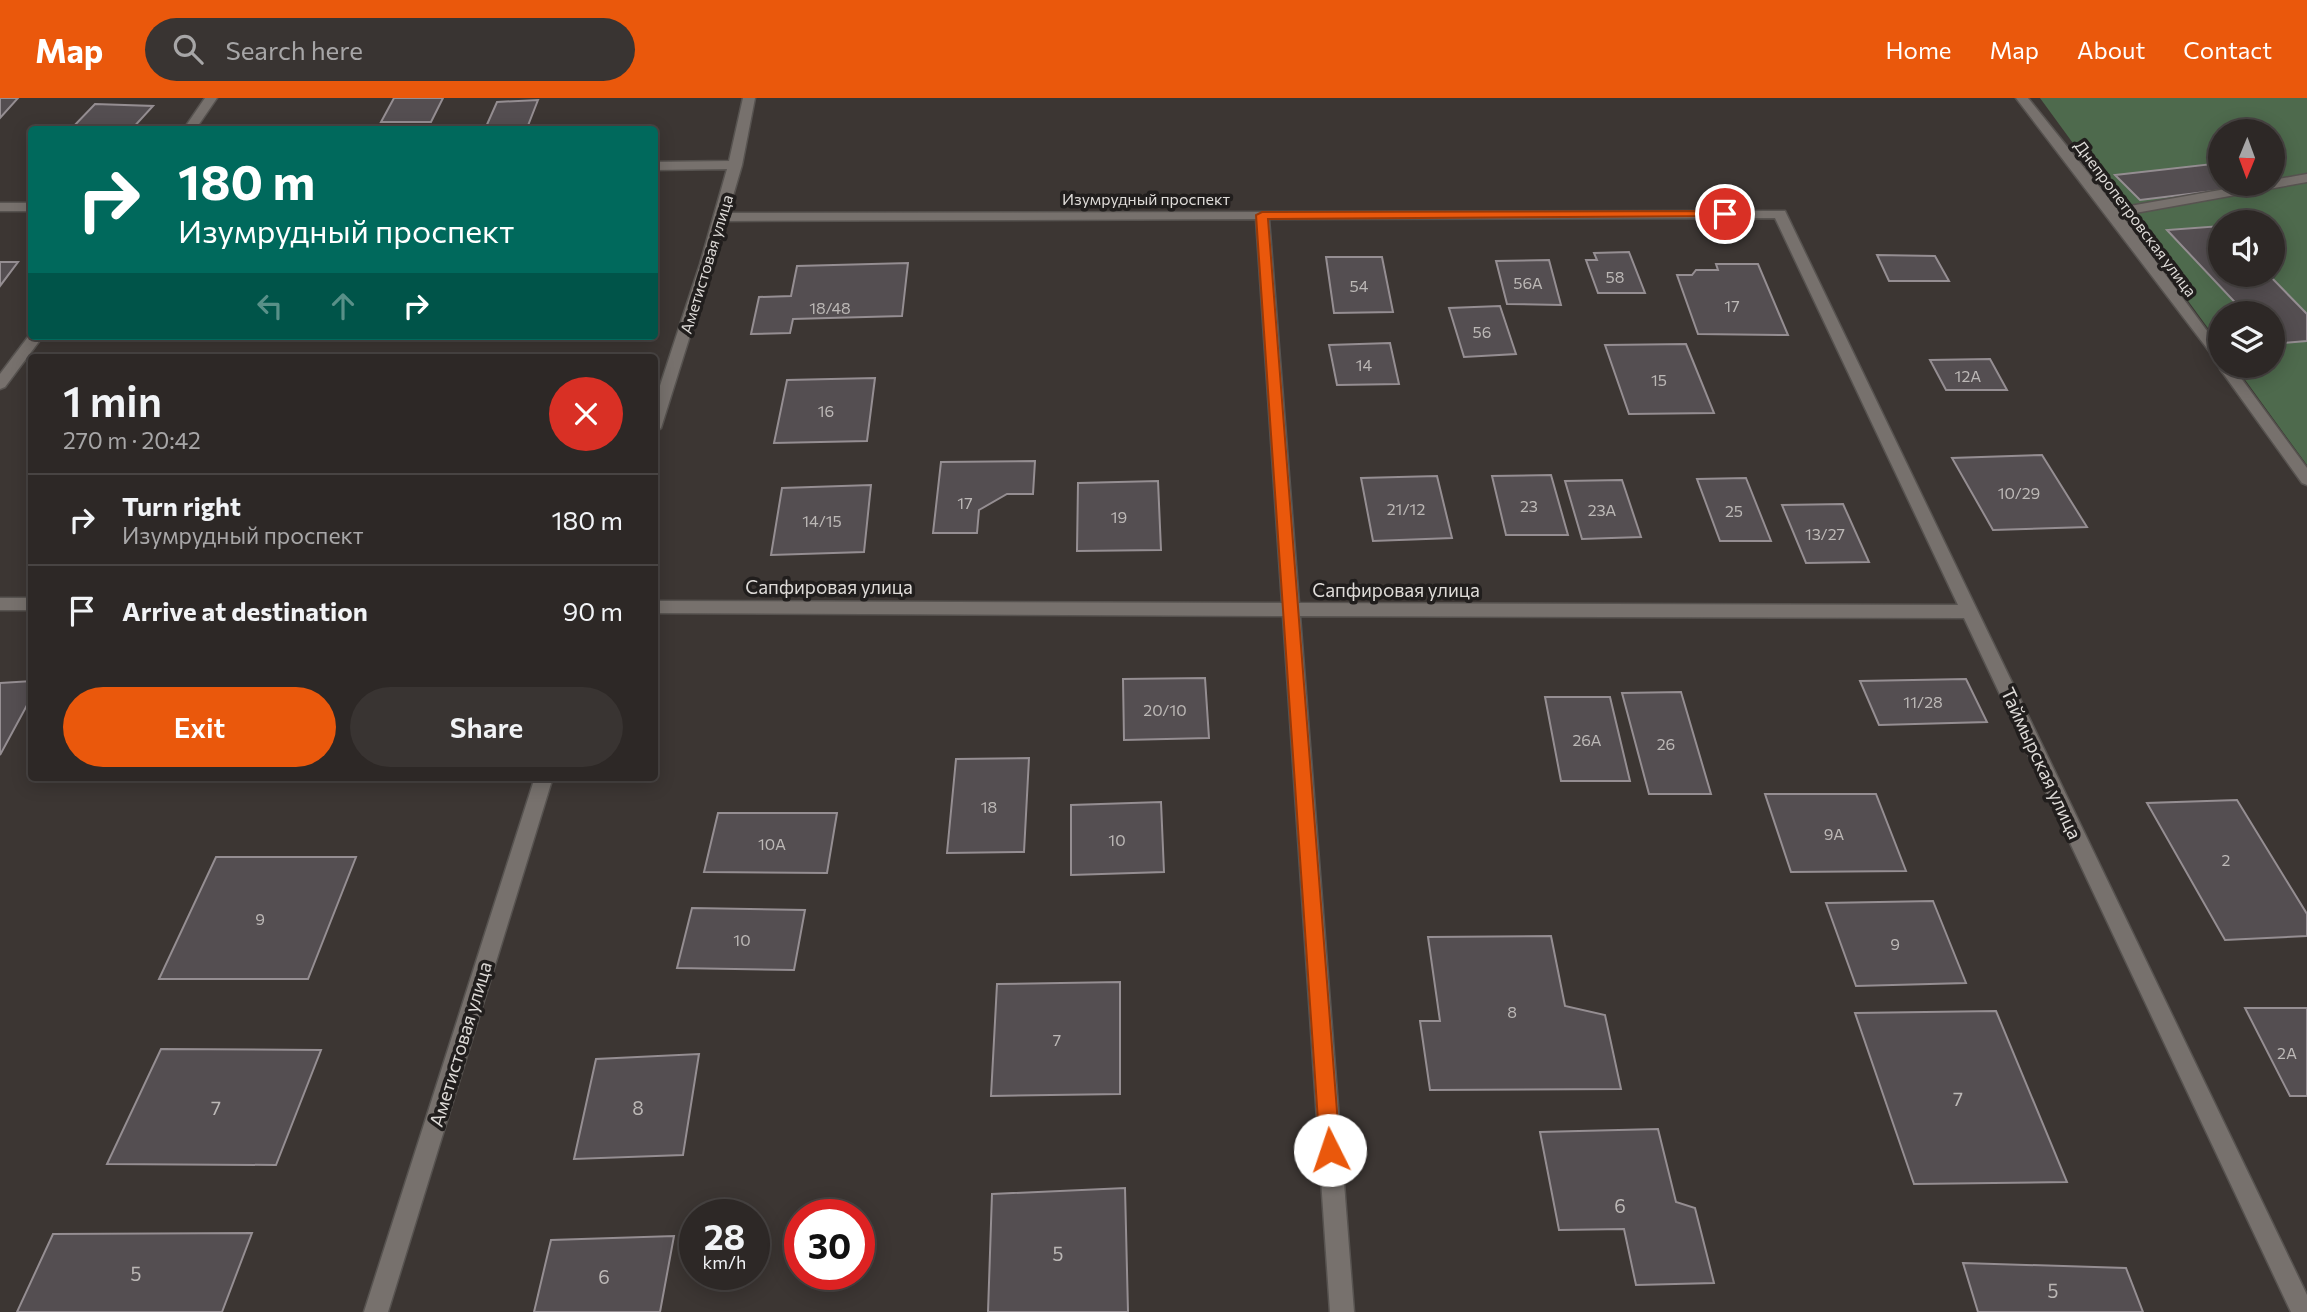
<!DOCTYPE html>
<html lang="en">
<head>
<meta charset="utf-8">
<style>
  :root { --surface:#2d2826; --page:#393432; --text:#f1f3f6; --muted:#a7a6a7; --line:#484443; --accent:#ea580c }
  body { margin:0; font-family:Commissioner,sans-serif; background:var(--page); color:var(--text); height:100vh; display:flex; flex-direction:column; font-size:26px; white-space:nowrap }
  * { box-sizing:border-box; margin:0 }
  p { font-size:23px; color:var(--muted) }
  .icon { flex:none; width:38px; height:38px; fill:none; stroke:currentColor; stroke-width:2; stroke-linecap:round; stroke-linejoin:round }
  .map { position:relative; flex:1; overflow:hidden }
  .sheet { position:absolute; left:28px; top:256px; width:630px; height:427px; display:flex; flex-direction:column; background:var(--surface); border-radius:7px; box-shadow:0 4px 18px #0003,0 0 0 2px var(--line) }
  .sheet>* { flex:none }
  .banner { position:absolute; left:28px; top:28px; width:630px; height:214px; border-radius:7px; box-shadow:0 4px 18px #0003,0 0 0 2px var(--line); background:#00695c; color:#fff; overflow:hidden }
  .needle { width:46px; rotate:181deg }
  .controls { position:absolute; left:2208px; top:21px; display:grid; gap:14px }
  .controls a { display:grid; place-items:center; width:77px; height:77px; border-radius:50%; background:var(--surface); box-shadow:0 4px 18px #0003,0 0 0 2px var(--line); font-size:35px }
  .speed { position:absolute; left:679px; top:1101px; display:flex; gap:14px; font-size:35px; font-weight:700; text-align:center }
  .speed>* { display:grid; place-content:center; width:91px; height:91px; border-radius:50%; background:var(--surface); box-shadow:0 4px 18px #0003,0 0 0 2px var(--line); line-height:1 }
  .speed small { font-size:18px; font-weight:400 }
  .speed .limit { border:10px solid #d22; background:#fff; color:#111 }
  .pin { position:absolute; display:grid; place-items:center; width:60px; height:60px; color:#fff; margin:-30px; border:4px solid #fff; border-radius:50%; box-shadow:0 2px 7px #0007 }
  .me { position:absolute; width:77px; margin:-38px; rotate:356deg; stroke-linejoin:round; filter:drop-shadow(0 0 5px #0008) }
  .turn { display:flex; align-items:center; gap:24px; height:147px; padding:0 35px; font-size:32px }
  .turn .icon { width:91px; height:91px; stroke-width:2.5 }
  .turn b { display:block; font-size:49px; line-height:60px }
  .lanes { display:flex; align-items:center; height:66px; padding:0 35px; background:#0003; justify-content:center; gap:35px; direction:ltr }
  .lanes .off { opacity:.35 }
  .round { display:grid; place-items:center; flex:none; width:74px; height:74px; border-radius:37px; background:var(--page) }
  .overview { display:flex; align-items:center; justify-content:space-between; height:119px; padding:0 35px }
  h1 { font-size:42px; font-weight:600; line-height:52px }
  .action { display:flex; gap:14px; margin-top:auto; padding:14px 35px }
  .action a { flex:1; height:80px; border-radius:42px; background:var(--accent); color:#fff; font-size:28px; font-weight:600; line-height:80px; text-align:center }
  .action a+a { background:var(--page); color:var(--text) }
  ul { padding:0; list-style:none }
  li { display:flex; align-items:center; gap:21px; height:91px; padding:0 35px; border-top:2px solid var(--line) }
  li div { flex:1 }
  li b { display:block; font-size:26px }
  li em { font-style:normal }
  header { display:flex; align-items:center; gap:42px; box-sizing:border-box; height:98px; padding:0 35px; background:var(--accent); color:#fff }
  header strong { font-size:33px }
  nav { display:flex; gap:38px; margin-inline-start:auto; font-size:24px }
  .search { width:490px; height:63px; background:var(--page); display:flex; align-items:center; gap:18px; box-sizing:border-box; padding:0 24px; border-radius:38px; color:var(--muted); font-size:26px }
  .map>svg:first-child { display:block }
  .green { fill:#4e6a4d; fill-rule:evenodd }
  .building { fill:#544e51; stroke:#958e92; stroke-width:2 }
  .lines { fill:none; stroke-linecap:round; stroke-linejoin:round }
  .service-casing { stroke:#575350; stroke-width:3 }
  .minor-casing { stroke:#575350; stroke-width:3 }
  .service { fill:#77716d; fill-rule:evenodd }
  .minor { fill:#77716d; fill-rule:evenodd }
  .route { fill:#ea580c; stroke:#983908; stroke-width:2 }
  .labels { text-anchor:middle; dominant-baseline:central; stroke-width:7; stroke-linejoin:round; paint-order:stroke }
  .far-street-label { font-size:16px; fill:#dedbd8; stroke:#211e1d }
  .number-label { font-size:16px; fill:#bcb8b6 }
  .street-label { font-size:19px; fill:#dedbd8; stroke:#211e1d }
  .near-number-label { font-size:19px; fill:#bcb8b6 }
</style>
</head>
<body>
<header>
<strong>Map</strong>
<div class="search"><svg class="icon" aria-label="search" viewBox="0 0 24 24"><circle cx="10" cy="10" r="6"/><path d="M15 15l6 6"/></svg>Search here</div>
<nav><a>Home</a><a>Map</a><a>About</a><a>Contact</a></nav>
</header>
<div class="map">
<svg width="2307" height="1214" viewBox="0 0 2307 1214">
  <rect width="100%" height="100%" fill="#3c3633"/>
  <path class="green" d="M2040,0H2307V367L2235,268H2273V215H2221V248ZM2221,33H2273V86H2221ZM2221,124H2273V177H2221Z"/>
  <path class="building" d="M0,0H18L0,20Z
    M394,0H443L431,24H381Z
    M538,2L527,30L485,31L497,4Z
    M95,6L153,8L131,32H70Z
    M2221,65V86H2253L2255,88L2140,102L2115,77Z
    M2221,128V177H2269L2307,216V243L2273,246V215H2245L2167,132Z
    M1629,154L1645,195H1598L1586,162H1597L1594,155Z
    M1877,157L1935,158L1949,183H1889Z
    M1326,159H1382L1393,214L1334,215Z
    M1549,162L1561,207L1507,206L1496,163Z
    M0,164H18L0,188Z
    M908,165L902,218L793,221L790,235L751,236L759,199L791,198L797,168Z
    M1716,166H1758L1788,237L1698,236L1677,177H1692L1696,172H1718Z
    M1500,208L1516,256L1464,259L1449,210Z
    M1390,245L1399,286L1337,287L1329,247Z
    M1686,246L1714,315L1629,316L1605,247Z
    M1990,261L2007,292H1946L1930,262Z
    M875,280L867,343L774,345L787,282Z
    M2042,357L2087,429L1993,432L1952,360Z
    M1035,363L1033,396H1007L979,412L977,435H933L941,364Z
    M1551,377L1568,437H1506L1492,378Z
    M1437,378L1452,440L1373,443L1361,380Z
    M1746,380L1771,443H1720L1697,381Z
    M1622,382L1641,439L1582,441L1565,383Z
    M1158,383L1161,452L1077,453L1078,385Z
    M871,387L864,454L771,457L782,390Z
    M1843,406L1869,464L1806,465L1782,407Z
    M1205,580L1209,640L1124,642L1123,581Z
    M1966,581L1987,624L1879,627L1860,583Z
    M32,583V598L0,657V585Z
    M1681,594L1711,696H1649L1622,595Z
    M1545,599H1610L1630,683H1561Z
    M1029,660L1024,754L947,755L956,661Z
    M227,679H390L391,680L225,683Z
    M1765,696H1876L1906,773L1791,774Z
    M2237,702L2307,816V838L2225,842L2147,705Z
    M1161,704L1164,774L1071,777V707Z
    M718,715H837L827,775L704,774Z
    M216,759H356L308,881H159Z
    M1933,803L1966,885L1856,888L1826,805Z
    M692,810L805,812L794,872L677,870Z
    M1551,838L1565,908L1605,917L1621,991L1430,992L1420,923H1440L1428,839Z
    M1120,884V996L991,998L997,886Z
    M2245,910H2307V998H2290Z
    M1996,913L2067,1084L1914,1086L1855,915Z
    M161,951L321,952L276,1067L107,1066Z
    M699,956L683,1057L574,1061L596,961Z
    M1658,1031L1676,1104L1695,1110L1714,1185L1636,1187L1624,1131L1559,1132L1540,1034Z
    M1125,1090L1128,1214H988L992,1096Z
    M252,1135L222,1214H17L53,1136Z
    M674,1138L660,1214H534L551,1142Z
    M1963,1165L2126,1170L2143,1214H1978Z"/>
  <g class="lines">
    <g class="service-casing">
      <path id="service" d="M2307,76V84L2113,119L2107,115L2113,111L2254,86H2273V82Z"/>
    </g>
    <g class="minor-casing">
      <path id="minor" d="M205,0H217L195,32H183Z
        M743,0H755L742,67L728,115L1785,113L2307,1197V1214H2291L1964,520L1300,518L1354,1214H1330L1283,518L654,515V503L1282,505L1256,121L726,123L661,330L654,335V306L700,166L727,71L654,72V64L729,63ZM1775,120L1958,507L1299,505L1269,121Z
        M2016,0H2028L2118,112L2221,252V268H2232L2307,370V387L2302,385L2220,271L2219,266Z
        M0,105H32V113H0Z
        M31,235L32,238H43L5,289L0,291V276Z
        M0,500H32V512H0Z
        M535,679H553L388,1214H364Z"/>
    </g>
    <use href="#service" class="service"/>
    <use href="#minor" class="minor"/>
  </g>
  <path class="route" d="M1725,113L1731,116L1729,118L1268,121L1340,1052L1337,1059L1330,1062L1323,1059L1320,1052L1256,117L1262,114Z"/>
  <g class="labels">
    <g class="far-street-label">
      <text x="1146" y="100">Изумрудный проспект</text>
      <text transform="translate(2136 120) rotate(53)">Днепропетровская улица</text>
      <text transform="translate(706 166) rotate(-73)">Аметистовая улица</text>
    </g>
    <g class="number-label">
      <text x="1615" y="178">58</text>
      <text x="1528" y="184">56А</text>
      <text x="1359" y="187">54</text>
      <text x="1732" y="207">17</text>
      <text x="830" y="209">18/48</text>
      <text x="1482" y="233">56</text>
      <text x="1364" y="266">14</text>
      <text x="1968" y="277">12А</text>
      <text x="1659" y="281">15</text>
      <text x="826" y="312">16</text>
      <text x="2019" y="394">10/29</text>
      <text x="965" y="404">17</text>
      <text x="1529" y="407">23</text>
      <text x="1406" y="410">21/12</text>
      <text x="1602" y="411">23А</text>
      <text x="1734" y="412">25</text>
      <text x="1119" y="418">19</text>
      <text x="822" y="422">14/15</text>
      <text x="1825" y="435">13/27</text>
      <text x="1923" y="603">11/28</text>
      <text x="1165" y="611">20/10</text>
      <text x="1587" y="641">26А</text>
      <text x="1666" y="645">26</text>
      <text x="989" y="708">18</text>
      <text x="1834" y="735">9А</text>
      <text x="1117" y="741">10</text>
      <text x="772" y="745">10А</text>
      <text x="2226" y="761">2</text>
      <text x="260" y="820">9</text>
      <text x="742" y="841">10</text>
      <text x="1895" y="845">9</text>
      <text x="1512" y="913">8</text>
      <text x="1057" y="941">7</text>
      <text x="2287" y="954">2А</text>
    </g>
    <g class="street-label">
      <text x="829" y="488">Сапфировая улица</text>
      <text x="1396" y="491">Сапфировая улица</text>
      <text transform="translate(2042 665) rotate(65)">Таймырская улица</text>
      <text transform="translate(460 946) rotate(-73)">Аметистовая улица</text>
    </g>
    <g class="near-number-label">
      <text x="1958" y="1000">7</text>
      <text x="216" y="1009">7</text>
      <text x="638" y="1009">8</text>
      <text x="1620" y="1107">6</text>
      <text x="1058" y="1155">5</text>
      <text x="136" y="1175">5</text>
      <text x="604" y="1178">6</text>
      <text x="2053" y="1192">5</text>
    </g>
  </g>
</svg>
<div class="controls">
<a><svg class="needle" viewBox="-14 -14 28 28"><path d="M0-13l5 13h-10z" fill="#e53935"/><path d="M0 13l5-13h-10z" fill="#a7a6a7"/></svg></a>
<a><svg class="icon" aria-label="sound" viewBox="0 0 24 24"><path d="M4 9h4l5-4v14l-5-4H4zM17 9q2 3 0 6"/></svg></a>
<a><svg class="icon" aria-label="layers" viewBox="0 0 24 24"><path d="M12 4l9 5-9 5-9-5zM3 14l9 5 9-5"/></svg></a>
</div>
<div class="speed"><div>28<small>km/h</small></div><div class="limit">30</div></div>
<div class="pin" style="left:1725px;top:116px;background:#d93025"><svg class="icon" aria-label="arrive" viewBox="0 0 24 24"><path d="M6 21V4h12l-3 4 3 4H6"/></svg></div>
<svg class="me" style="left:1330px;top:1052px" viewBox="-20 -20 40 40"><circle r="19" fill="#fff"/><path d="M0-13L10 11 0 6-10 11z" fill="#ea580c"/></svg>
<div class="banner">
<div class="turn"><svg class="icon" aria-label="right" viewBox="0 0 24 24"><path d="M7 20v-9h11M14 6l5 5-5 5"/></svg><div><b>180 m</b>Изумрудный проспект</div></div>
<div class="lanes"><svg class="icon off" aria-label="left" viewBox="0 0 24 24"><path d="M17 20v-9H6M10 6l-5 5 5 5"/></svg><svg class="icon off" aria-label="ahead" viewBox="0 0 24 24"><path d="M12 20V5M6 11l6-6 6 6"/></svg><svg class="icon" aria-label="right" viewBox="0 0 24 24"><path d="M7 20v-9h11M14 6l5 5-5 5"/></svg></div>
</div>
<section class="sheet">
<div class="overview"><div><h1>1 min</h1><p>270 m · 20:42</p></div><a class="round" style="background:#d93025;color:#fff"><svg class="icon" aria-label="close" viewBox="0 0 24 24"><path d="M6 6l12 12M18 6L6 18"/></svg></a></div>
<ul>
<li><svg class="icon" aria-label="right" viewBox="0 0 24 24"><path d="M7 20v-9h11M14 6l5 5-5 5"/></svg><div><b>Turn right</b><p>Изумрудный проспект</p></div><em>180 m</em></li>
<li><svg class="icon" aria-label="arrive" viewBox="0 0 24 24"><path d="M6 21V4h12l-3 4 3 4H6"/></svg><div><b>Arrive at destination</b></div><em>90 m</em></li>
</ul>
<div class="action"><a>Exit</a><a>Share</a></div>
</section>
</div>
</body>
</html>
